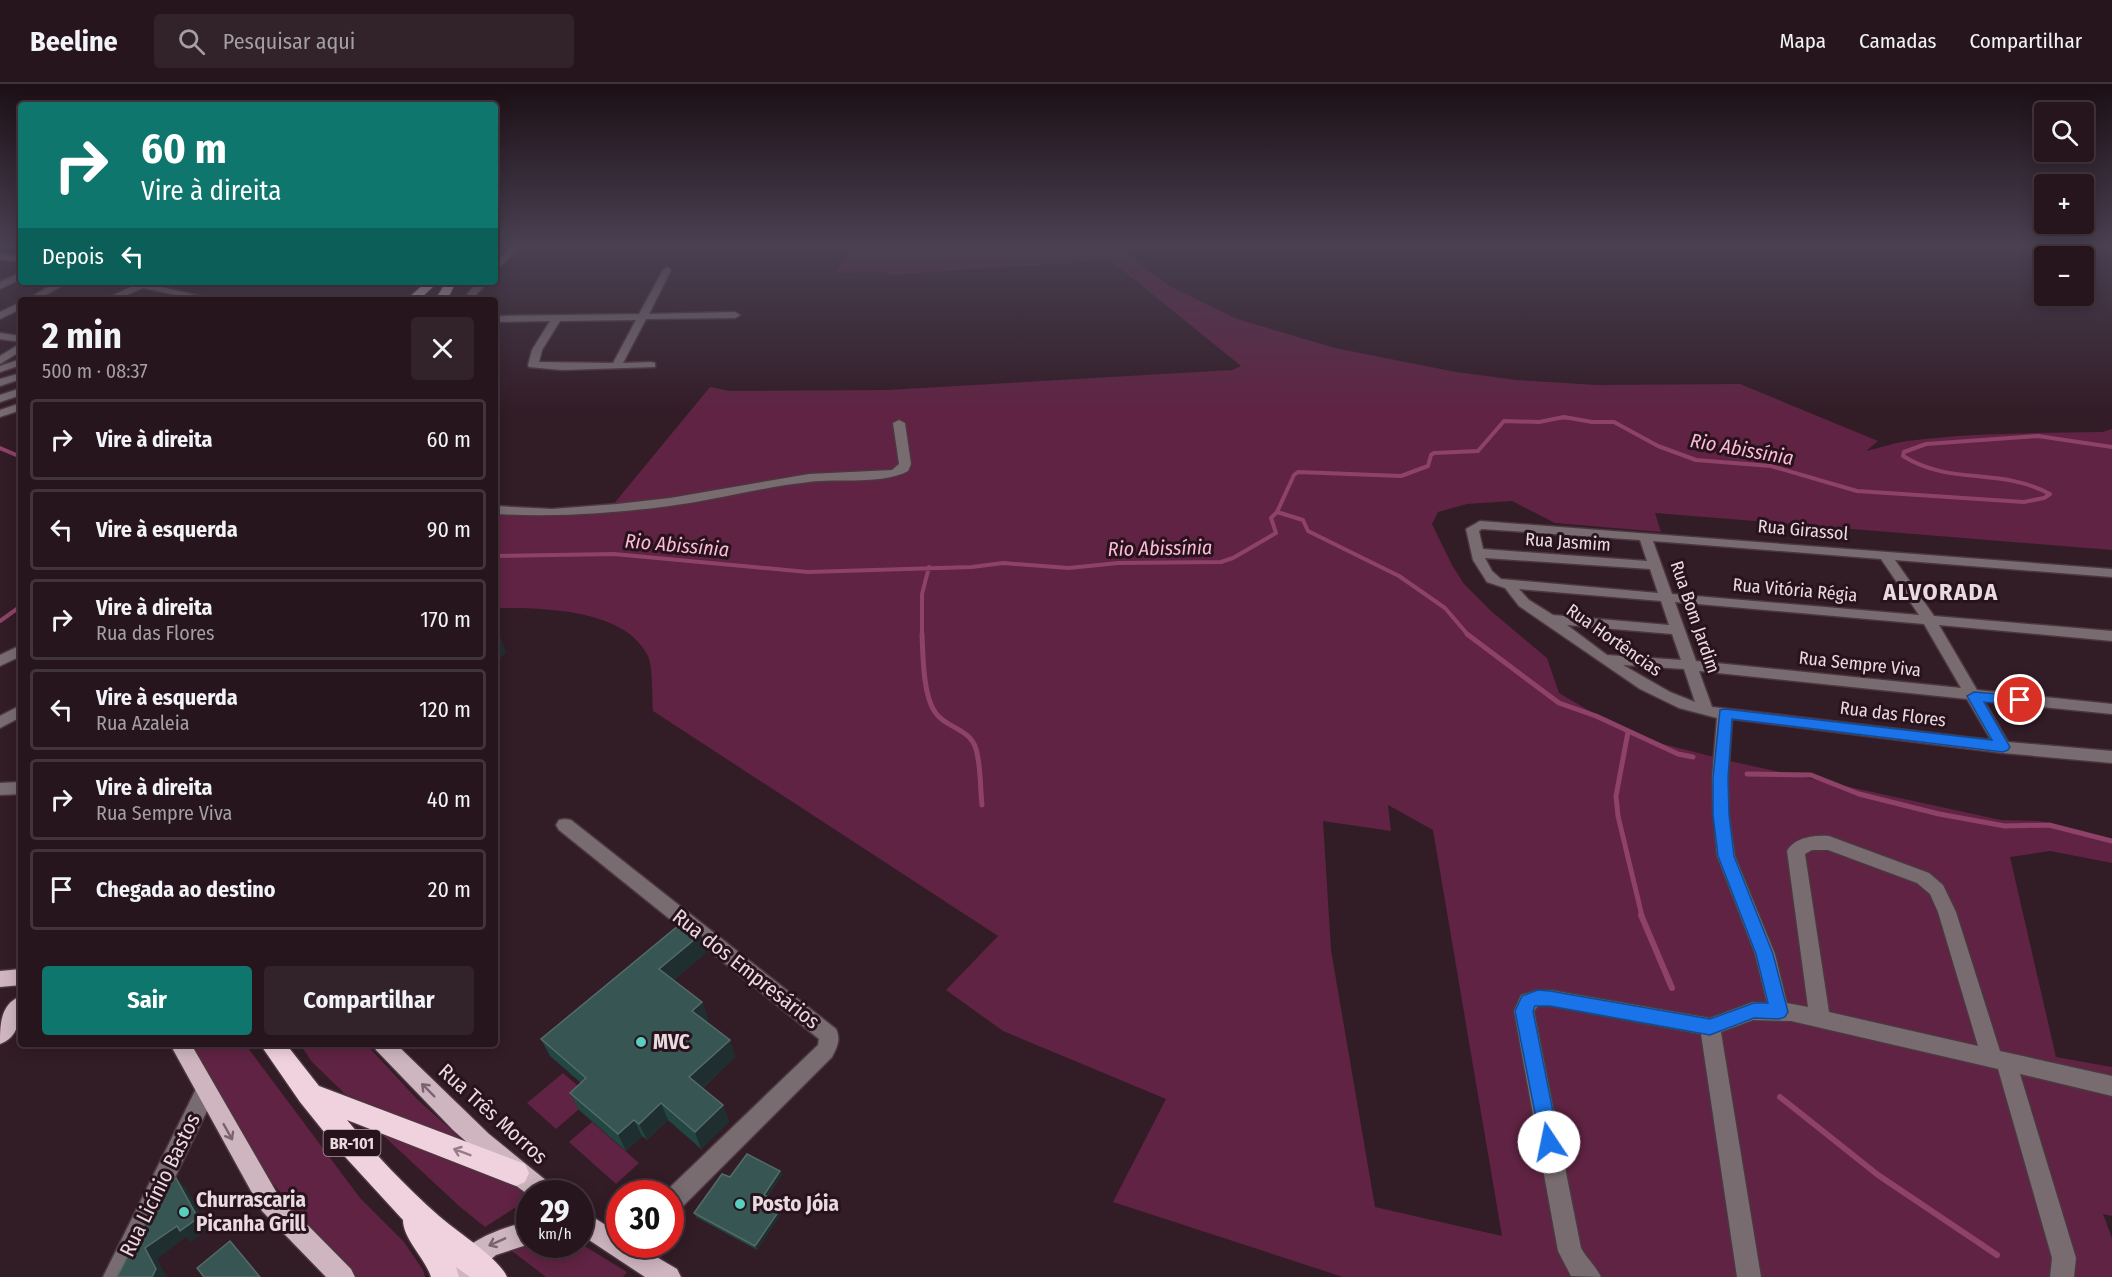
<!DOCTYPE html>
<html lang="pt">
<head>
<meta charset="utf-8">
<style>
  :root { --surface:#26151c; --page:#322229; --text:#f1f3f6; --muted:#a49fa3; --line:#42343b; --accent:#0f766e }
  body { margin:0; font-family:"Fira Sans Condensed",sans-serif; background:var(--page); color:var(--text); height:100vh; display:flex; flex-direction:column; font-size:22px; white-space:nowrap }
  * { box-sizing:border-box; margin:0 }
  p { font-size:20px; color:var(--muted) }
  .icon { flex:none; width:33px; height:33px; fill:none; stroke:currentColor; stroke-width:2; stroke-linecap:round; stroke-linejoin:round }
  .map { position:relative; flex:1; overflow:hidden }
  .side { position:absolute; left:18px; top:213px; width:480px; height:750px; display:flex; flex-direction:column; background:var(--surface); border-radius:6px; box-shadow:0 3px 15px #0003,0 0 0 2px var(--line) }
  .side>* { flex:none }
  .hud { position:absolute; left:18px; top:18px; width:480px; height:183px; border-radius:6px; box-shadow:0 3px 15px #0003,0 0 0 2px var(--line); background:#0f766e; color:#fff; overflow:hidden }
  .buttons { position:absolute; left:2034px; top:18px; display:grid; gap:12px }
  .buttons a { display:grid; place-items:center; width:60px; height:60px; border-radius:6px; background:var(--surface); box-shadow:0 3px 15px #0003,0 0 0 2px var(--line); font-size:30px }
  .speed { position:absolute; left:516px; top:1096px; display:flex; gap:12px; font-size:30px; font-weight:700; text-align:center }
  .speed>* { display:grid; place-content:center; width:78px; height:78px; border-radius:50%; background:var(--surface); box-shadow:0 3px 15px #0003,0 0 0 2px var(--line); line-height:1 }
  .speed small { font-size:15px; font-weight:400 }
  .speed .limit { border:9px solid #d22; background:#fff; color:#111 }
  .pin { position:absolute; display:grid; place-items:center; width:51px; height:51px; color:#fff; margin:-26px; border:3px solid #fff; border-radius:50%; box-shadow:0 2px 6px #0007 }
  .me { position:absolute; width:66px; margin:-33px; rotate:349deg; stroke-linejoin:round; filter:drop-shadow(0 0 4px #0008) }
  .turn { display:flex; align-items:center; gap:21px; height:126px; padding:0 24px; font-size:27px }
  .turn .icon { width:78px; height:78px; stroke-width:2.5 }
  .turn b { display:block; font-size:42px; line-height:51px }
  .then { display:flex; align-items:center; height:57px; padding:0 24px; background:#0003; gap:12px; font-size:22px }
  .round { display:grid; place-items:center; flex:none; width:63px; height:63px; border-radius:6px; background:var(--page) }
  .head { display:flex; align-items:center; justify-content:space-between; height:102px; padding:0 24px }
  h1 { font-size:36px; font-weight:700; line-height:45px }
  .primary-button { display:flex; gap:12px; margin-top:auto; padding:12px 24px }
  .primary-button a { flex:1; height:69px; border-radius:6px; background:var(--accent); color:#fff; font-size:24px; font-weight:700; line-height:69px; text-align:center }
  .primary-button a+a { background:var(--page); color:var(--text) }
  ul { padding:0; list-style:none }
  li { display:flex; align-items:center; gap:18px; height:81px; margin:0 12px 9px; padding:0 12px; border:3px solid var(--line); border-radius:6px }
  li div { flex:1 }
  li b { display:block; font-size:22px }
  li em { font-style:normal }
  header { display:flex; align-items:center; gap:36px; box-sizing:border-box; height:84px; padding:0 30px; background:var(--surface); border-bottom:2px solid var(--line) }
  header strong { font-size:28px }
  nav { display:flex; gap:33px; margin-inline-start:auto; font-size:21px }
  .search { width:420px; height:54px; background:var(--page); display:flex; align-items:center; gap:15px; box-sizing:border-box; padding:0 21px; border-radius:6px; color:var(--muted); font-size:22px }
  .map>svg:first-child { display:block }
  .green { fill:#602343; fill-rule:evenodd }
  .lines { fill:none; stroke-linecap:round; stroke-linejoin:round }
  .stream-far3 { stroke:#8e4268; stroke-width:3 }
  .stream-far2 { stroke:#8e4268; stroke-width:4 }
  .stream-far1 { stroke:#8e4268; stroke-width:5 }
  .stream { stroke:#8e4268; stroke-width:6 }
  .minor-casing { stroke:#4c3740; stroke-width:3 }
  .major-casing { stroke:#4c3740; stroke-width:3 }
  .highway-casing { stroke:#4c3740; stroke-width:3 }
  .minor { fill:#786c71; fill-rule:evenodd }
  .major { fill:#ceb5bf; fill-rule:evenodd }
  .highway { fill:#f0d2de; fill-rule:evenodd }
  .wall { fill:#224642 }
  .shaded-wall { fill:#1f2f30 }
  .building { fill:#375653; stroke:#536b69; stroke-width:1.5 }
  .oneway { stroke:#7b646e }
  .oneway2 { stroke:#967c87 }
  .route { fill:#1a73e8; stroke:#114b97; stroke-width:1.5 }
  .poi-dot { fill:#58cebf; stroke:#28131d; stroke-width:2 }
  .labels { text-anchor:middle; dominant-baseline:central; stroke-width:6; stroke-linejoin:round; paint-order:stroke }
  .shield { fill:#28131d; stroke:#af9ea6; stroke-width:1.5 }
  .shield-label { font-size:16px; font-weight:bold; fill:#e9dae0 }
  .street-label { font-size:18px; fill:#e9dae0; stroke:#28131d }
  .water-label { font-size:20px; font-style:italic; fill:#febbd8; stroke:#28131d }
  .near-street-label { font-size:21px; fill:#e9dae0; stroke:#28131d }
  .near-poi-label { font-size:21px; font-weight:bold; fill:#e9dae0; stroke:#28131d; text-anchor:start }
  .district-label { font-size:24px; font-weight:bold; letter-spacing:1.5px; fill:#e9dae0; stroke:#28131d }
</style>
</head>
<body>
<header>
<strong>Beeline</strong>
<div class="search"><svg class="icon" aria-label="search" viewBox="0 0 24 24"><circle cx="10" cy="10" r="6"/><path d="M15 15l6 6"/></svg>Pesquisar aqui</div>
<nav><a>Mapa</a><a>Camadas</a><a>Compartilhar</a></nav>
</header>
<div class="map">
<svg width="2112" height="1193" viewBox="0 0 2112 1193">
  <rect width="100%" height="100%" fill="#321c26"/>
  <path class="green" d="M850,163H1118L1169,202L1237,235L1335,264L1456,288L1517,296L1597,301L1740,300L1878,357L1866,367C1880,364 1893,359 1907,357C1972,349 2036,349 2102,348L2112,345V466L1655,429L1661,448L1555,439L1512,417L1467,420L1438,428L1432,440L1452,481L1464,500L1491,527L1547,574L1559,609L1600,633L1663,660L1734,678L2001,736L2039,737L2112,755V779L2050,767L2010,773L2056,973L2112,983V1132L2103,1130L2112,1154V1193H1343L1113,1118L1166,1015L1003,947L946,906L998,852L653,627C652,614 653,583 648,572C625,524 540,524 495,524V422L554,425L612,422L710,303L730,307L887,306L1232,286L1241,282L1110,176L889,191L887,188L835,189ZM1388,721L1433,746L1502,1152L1375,1123L1331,866L1323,737L1391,747Z
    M192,960H245L360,1114L404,1158L423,1186L425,1193H354L258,1082L208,996Z
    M300,960H366L417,1015L472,1065L345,1010L312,978Z
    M563,989L592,1014L556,1045L527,1019Z
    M357,1027L503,1090L530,1110L529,1118L513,1125L485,1143L459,1122Z
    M592,1038L639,1079L616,1100L569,1058Z
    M529,1156L530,1161L581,1160L627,1188L623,1193H546L508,1164Z"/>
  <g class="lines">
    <path class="stream-far3" d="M1561,334H1568"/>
    <path class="stream-far2" d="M0,364L21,373
      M1277,428L1303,436L1308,447L1399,492L1445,524L1469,552
      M495,472L614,470L808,488L972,483L1003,479L1069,484L1118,479L1221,478L1233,474L1276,449L1271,434L1277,428L1294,391L1298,388L1401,392L1428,382L1431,371L1434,369L1478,367L1504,337L1539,338L1564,333L1592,338H1614L1658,362L1696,376L1771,382L1857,407L2024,418L2044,414L2050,410C2000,383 1951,402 1903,372L1904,368L1926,360L2038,352L2112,363
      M0,537L21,522
      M922,552V510L929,483"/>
    <path class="stream-far1" d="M922,550C923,572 923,611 935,628C945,644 970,644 976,665C981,682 980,703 982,721
      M1467,550L1559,619L1596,632L1678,670L1693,673
      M1628,648L1616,712L1618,732L1642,832
      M1747,690L1811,691L1859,710L1939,730L2005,742L2049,741L2112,757"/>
    <path class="stream" d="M1641,831L1672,904
      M1780,1013L1878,1091L1997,1171"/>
    <g class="minor-casing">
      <path id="minor" d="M510,163H519L495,188V180Z
        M0,169L21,172V178L0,175Z
        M667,183L671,186L649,230L735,228L740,231L735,234L646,235L623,279L651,278L655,279V283L562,286L529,283L528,281L532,266L550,237L495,238V232L639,230L663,186ZM636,236L613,279L539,278L542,266L560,237Z
        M21,188V195L0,205V198Z
        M57,198H69L37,216H25Z
        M121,198H139L218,216H199L143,204L116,216H103L133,202Z
        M478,198H488L475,212H469L467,210Z
        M21,218V225L0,235V228Z
        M0,249L21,252V258L0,255Z
        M21,259V267L0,280V272Z
        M21,275V281L0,288V282Z
        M21,289V295L0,302V295Z
        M21,304V311L0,318V311Z
        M21,319V326L0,333V326Z
        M899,336L905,339L911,380L908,387C883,401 838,394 809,398C762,403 716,416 669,422C611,430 554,433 495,430V422L552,425L617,420L670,414L809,390L892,386L899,380L893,339Z
        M1480,437L2112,485V493L1895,476L1934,532L2112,547V557L1939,541L1977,606L2112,620V630L1984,617L2008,658L2112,667V679L2003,669L1732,635L1728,694L1729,731L1735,772L1775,870L1787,919L1808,923L1787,767C1795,753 1815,751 1829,752L1929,789L1943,801L1956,828L2000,967L2112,992V1012L2020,990L2076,1174L2074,1193H2050L2052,1174L1998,985L1791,937L1753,936L1721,948L1761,1193H1737L1701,950L1550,922H1538L1534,927L1581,1164C1587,1175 1596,1182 1601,1193L1571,1192L1558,1167L1514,927L1521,911L1538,906H1550L1710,934L1753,918L1767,919L1755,870L1717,772L1713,731L1712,694L1717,634L1679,624L1640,605L1519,522L1505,504L1487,498L1473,476L1466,445ZM1482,445L1640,456L1647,477L1483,465L1479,447ZM1653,457L1881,475L1919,531L1672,510ZM1485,474L1650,485L1658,509L1501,495L1492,487ZM1519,505L1661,517L1669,541L1553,531L1529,516ZM1675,518L1924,540L1961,604L1696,577ZM1567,541L1672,550L1681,576L1607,571ZM1623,581L1684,585L1695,618L1670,608ZM1699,587L1967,615L1991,656L1712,623ZM1812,766H1828L1917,799L1930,810L1938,828L1978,962L1829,928L1805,770Z
        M21,561V572L0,582V571Z
        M21,621V633L0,644V632Z
        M21,698V710L0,711V699Z
        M565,735L571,736L836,945C841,956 837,963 832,973L678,1127L670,1130V1110H663L818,961L819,955L559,746L556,741L559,736Z
        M205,998L212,1001L216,1008L127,1193H103L198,1001Z"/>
    </g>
    <g class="major-casing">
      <path id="major" d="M21,885V901L0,903V887Z
        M21,912C21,931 20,953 0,960C0,941 0,920 21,912Z
        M170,960H191L278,1111L351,1185L355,1193H326L262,1127Z
        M373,960H396L489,1050L553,1102L556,1110H530V1112L515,1101L453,1046L376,966Z
        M580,1125L620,1150V1161H636L677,1185L681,1193H645L580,1150Z
        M530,1137V1160L496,1171L470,1193H443C457,1159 496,1145 530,1137Z"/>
    </g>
    <g class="highway-casing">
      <path id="highway" d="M426,198H438L419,216H406Z
        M446,198H456L447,216H435Z
        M260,960H286L319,1002L525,1080L529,1089L525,1098L516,1102L347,1036C375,1070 406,1103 439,1132C457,1148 499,1174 507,1193H470L456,1183L459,1193H431C425,1174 403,1155 403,1136L337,1064L300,1018Z"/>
    </g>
    <use href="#minor" class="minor"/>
    <use href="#major" class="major"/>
    <use href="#highway" class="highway"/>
  </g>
  <path class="wall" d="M707,868L674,896L702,918L708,935L706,937L730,956L735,973L703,1004L723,1021L729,1038L701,1065L668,1036L647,1056L642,1052L626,1067L579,1026L570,1009L581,999L550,972L541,955Z
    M780,1087L782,1091L767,1113L783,1121L784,1125L757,1166L696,1133L694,1129Z"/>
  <path class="shaded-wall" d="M496,542L506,568L495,580V544Z
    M701,850L707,868L666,903L659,885Z
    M702,918L708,935L698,944L692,927Z
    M730,956L735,973L696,1010L689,993Z
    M661,1019L668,1036L647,1056L639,1040Z
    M723,1021L729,1038L701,1065L695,1048Z
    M634,1036L642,1052L626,1067L618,1050Z
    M780,1087L782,1091L765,1115L764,1111Z
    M176,1094L187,1105L209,1145L191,1158L186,1153L157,1175L167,1193H152L145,1164Z
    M783,1121L784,1125L757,1166L755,1162Z"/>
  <path class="building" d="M684,837L701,850L659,885L702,918L692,927L730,956L689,993L723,1021L695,1048L661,1019L639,1040L634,1036L618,1050L570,1009L586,994L541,955Z
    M747,1070L780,1087L764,1111L783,1121L755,1162L694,1129L722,1090L730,1093Z
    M176,1094L198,1134L180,1147L177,1142L145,1164L156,1185L152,1193H117L165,1101Z
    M230,1157L260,1193H204L197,1184Z"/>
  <defs><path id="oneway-shaft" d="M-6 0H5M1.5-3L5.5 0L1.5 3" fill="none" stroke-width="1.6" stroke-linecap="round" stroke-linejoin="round" transform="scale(1.5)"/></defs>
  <g class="oneway">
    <use href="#oneway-shaft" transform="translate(428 1006) rotate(-135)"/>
    <use href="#oneway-shaft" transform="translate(228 1048) rotate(61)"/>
    <use href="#oneway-shaft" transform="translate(497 1158) rotate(156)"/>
  </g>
  <use class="oneway2" href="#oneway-shaft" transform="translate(462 1068) rotate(-159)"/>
  <linearGradient id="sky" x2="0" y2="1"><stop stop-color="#1c0f15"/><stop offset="0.49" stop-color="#494052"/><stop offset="1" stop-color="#494052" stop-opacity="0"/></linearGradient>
  <rect width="2112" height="330" fill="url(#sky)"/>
  <path class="route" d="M1974,608L2020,612L2027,616L2020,621L1984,618L2010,663L2008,666L2003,668L1732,635L1728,694L1729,731L1734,772L1773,870L1788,928L1785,933L1779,935L1754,934L1710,951L1550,922H1535L1533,927L1559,1058L1556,1065L1549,1067L1542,1065L1515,927L1522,912L1538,906L1550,907L1710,935L1754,919H1768L1756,870L1718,772L1713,731V694L1720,626L1725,625L1992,656L1967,612Z"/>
  <g class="poi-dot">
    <circle cx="641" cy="958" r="6"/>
    <circle cx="740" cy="1120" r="6"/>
    <circle cx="184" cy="1128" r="6"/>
  </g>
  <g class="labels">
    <rect class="shield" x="323.5" y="1046" width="57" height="26" rx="4.5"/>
    <g class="shield-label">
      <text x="352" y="1059">BR-101</text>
    </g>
    <g class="street-label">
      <text transform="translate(1803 446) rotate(5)">Rua Girassol</text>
      <text transform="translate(1568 458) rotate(4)">Rua Jasmim</text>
      <text transform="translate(1795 506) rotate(5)">Rua Vitória Régia</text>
      <text transform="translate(1695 533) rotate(71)">Rua Bom Jardim</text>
      <text transform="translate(1614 556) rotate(35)">Rua Hortências</text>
      <text transform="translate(1860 580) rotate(6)">Rua Sempre Viva</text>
      <text transform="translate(1893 630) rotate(7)">Rua das Flores</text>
    </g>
    <g class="water-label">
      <text transform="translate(1742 365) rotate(10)">Rio Abissínia</text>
      <text transform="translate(677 461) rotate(5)">Rio Abissínia</text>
      <text transform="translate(1160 464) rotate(-1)">Rio Abissínia</text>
    </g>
    <g class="near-street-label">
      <text transform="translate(746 885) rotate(38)">Rua dos Empresários</text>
      <text transform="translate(493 1030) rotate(42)">Rua Três Morros</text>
      <text transform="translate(160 1101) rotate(-64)">Rua Licínio Bastos</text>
    </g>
    <g class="near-poi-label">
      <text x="653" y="958">MVC</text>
      <text x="196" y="1116">Churrascaria<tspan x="196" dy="24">Picanha Grill</tspan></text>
      <text x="752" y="1120">Posto Jóia</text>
    </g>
    <g class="district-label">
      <text x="1941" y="508">ALVORADA</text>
    </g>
  </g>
</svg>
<div class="buttons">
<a><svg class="icon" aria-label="search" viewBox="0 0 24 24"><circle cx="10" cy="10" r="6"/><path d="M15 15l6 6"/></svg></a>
<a>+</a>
<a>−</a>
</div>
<div class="speed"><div>29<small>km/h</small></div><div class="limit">30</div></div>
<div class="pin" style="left:2020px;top:616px;background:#d93025"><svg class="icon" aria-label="arrive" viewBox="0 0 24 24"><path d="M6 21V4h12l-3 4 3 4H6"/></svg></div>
<svg class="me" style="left:1549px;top:1058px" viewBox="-20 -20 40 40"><circle r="19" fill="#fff"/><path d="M0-13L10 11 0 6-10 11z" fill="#1a73e8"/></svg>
<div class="hud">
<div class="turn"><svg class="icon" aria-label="right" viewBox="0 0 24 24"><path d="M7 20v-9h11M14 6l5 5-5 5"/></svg><div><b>60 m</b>Vire à direita</div></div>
<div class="then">Depois<svg class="icon" aria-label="left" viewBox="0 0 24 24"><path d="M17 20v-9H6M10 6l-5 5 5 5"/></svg></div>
</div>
<section class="side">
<div class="head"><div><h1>2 min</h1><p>500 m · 08:37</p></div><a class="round"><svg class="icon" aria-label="close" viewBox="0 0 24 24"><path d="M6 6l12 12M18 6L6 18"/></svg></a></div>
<ul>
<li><svg class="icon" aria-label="right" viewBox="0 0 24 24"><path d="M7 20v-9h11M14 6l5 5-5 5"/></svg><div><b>Vire à direita</b></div><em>60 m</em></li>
<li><svg class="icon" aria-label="left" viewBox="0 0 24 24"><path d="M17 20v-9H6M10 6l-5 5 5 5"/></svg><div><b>Vire à esquerda</b></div><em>90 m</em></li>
<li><svg class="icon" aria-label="right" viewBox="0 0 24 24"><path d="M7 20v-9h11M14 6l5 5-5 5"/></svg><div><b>Vire à direita</b><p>Rua das Flores</p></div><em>170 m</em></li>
<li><svg class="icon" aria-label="left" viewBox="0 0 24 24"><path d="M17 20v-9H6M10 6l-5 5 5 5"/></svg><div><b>Vire à esquerda</b><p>Rua Azaleia</p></div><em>120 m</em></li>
<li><svg class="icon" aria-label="right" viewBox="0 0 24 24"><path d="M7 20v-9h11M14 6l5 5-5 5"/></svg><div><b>Vire à direita</b><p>Rua Sempre Viva</p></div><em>40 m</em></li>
<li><svg class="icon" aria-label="arrive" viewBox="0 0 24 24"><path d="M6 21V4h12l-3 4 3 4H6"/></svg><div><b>Chegada ao destino</b></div><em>20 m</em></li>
</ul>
<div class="primary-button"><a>Sair</a><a>Compartilhar</a></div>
</section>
</div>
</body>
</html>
